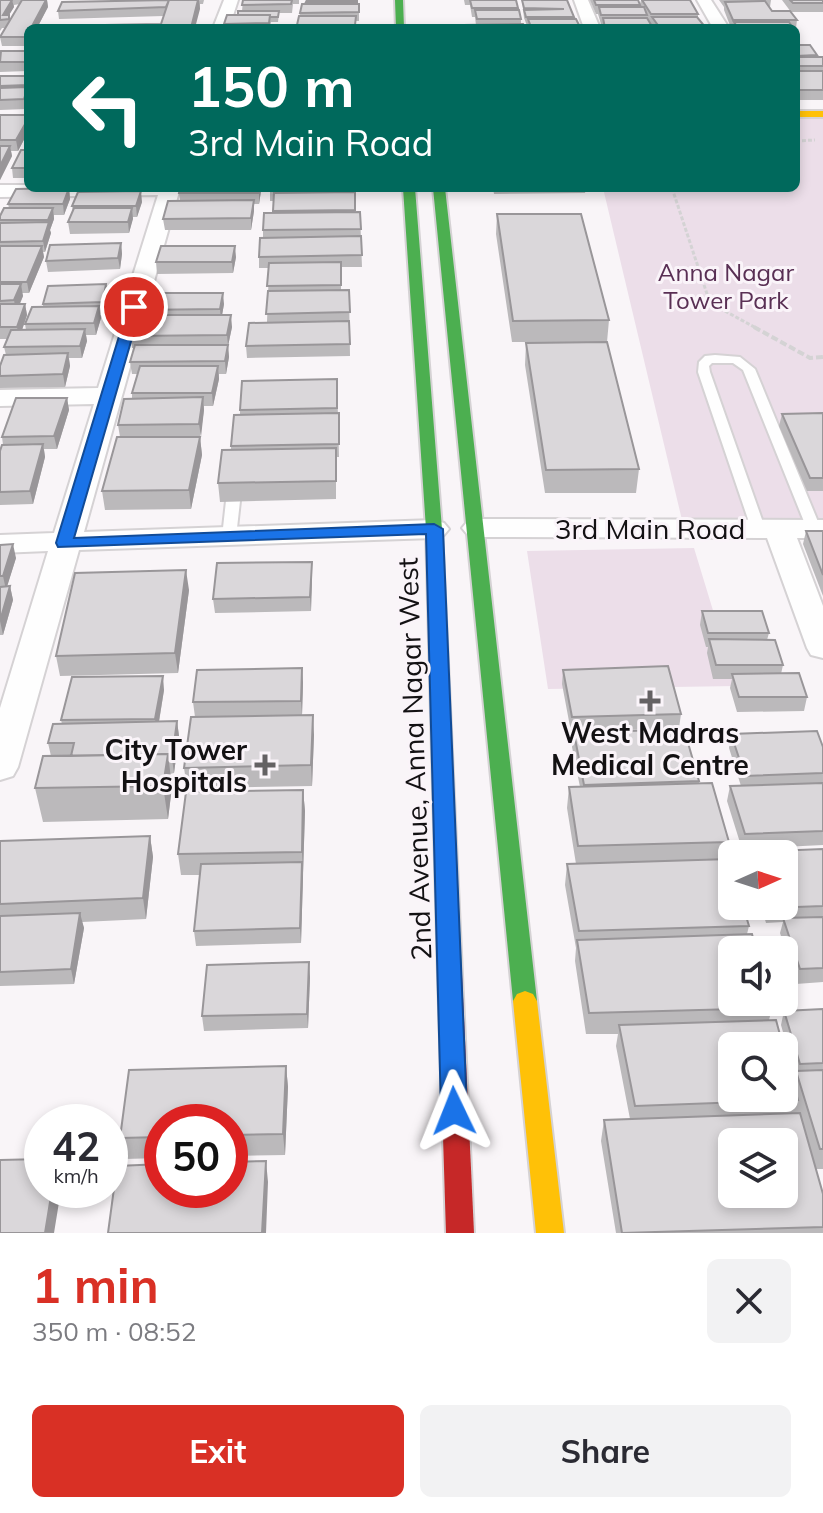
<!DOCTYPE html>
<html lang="en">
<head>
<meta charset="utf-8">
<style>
  :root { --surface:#fff; --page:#f2f2f3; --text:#2b2b33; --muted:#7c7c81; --accent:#d93025 }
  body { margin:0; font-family:Mulish,sans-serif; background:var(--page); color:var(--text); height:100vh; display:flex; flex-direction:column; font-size:30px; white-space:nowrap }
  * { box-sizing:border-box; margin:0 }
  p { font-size:26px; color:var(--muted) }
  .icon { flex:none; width:44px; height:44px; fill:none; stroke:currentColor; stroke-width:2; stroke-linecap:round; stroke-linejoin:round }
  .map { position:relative; height:1233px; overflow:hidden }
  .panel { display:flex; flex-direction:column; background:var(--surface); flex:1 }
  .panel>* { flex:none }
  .top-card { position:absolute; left:24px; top:24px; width:776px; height:168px; border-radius:12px; box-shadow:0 4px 12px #0003; background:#00695c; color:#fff; overflow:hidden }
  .needle { width:52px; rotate:87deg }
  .tools { position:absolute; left:718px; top:840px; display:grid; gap:16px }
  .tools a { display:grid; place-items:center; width:80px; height:80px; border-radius:12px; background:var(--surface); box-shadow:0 4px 12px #0003; font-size:40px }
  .speed { position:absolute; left:24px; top:1104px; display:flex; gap:16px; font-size:40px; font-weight:700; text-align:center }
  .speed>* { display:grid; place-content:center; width:104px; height:104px; border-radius:50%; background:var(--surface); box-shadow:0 4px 12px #0003; line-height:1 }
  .speed small { font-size:20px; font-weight:400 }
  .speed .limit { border:12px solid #d22; background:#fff; color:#111 }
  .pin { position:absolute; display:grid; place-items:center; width:68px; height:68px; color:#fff; margin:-34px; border:4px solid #fff; border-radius:50%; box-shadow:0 2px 8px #0007 }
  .me { position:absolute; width:88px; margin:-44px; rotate:358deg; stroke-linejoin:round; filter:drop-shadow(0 0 6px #0008) }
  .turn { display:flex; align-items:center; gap:28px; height:168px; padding:0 32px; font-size:36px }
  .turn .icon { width:104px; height:104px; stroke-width:2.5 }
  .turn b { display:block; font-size:56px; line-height:68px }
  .round { display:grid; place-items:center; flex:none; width:84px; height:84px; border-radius:12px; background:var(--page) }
  .head { display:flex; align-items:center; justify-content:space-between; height:136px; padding:0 32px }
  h1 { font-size:48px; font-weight:700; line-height:60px; color:var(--accent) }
  .primary-button { display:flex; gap:16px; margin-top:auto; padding:16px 32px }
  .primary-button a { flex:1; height:92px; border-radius:12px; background:var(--accent); color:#fff; font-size:32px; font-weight:700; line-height:92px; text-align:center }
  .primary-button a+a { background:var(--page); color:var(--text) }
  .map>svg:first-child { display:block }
  .green { fill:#ecdee9 }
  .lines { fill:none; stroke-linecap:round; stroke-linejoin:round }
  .lane-casing { stroke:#d5d2d4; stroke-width:4 }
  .street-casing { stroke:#d5d2d4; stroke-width:4 }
  .fast-casing { stroke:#d5d2d4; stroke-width:4 }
  .slow-casing { stroke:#d5d2d4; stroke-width:4 }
  .jam-casing { stroke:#d5d2d4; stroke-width:4 }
  .path-far1 { stroke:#d4d3d4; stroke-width:3; stroke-dasharray:4 2; stroke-linecap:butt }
  .path { stroke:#d4d3d4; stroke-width:4; stroke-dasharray:7 3; stroke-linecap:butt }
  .lane { fill:#fefefe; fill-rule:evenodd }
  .street { fill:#fefefe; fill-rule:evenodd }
  .fast { fill:#4caf50; fill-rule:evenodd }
  .slow { fill:#ffc107; fill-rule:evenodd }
  .jam { fill:#c62828; fill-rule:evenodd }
  .wall { fill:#bbb9bb; fill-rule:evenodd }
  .shaded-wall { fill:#999699 }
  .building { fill:#dad7da; stroke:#999699; stroke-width:2; fill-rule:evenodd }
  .route { fill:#1a73e8; stroke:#114b97; stroke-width:2 }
  .poi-dot { fill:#646163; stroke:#faf4f9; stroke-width:3 }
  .labels { text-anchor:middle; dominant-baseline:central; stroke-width:6; stroke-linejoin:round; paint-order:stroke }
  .far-park-label { font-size:24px; fill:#592f54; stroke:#faf4f9 }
  .street-label { font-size:28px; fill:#131113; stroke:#faf4f9 }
  .poi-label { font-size:28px; font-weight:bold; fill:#131113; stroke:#faf4f9 }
</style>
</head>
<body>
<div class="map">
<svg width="823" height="1233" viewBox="0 0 823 1233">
  <rect width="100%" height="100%" fill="#f9f5f8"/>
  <path class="green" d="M796,119H823V519L682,520L603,188H796Z
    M694,548L736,686L548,689L527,551Z"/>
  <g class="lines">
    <g class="lane-casing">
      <path id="lane" d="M715,355L740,357L755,369L821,529L819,532L814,533L807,529L743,370L733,363H712L709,366L710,372L765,528L758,532L751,528L698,372L699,362L705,356Z
        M235,479L242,483L236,537L229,541L222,537L228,483Z"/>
    </g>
    <g class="street-casing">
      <path id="street" d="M224,0H238L229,28H213Z
        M574,0H588L600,28H584Z
        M697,0H711L729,28H713Z
        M0,185H28V188H180L84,532L434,520L444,523L449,529L444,535L434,538L79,550L18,767L13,776L0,780V708L48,551L0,553V535L54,533L94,404L0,406V390L98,388L158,195L0,197Z
        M477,519L823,520V538H797L823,606V658L811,655L807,648L767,538L477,537L467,534L462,528L467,522Z"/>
    </g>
    <g class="fast-casing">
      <path id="fast" d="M395,0H403L404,28H396Z
        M403,188H415L442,529L462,975L458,982L450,985L442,982L438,975L426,529Z
        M433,188H445L537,1001L533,1008L525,1011L517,1008L513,1001Z"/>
    </g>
    <g class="slow-casing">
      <path id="slow" d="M796,111H823V117H796Z
        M525,991L533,994L537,1001L564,1233H536L513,1001L517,994Z"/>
    </g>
    <g class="jam-casing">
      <path id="jam" d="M450,965L458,968L462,975L474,1233H446L438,975L442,968Z"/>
    </g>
    <path class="path-far1" d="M796,141L815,140
      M672,188L710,303L758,329"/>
    <path class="path" d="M754,327L810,358L823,357"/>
    <use href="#lane" class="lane"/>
    <use href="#street" class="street"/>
    <use href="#fast" class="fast"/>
    <use href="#slow" class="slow"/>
    <use href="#jam" class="jam"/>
  </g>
  <path class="wall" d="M0,0H47L48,7L37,28H28L27,46H2L0,37L5,28H2L0,31ZM20,4L10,20L9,15L14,7V5Z
    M110,0L156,1L204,0L203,4H200V9L161,24L164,16L59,19L58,11L110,1Z
    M243,0H299V4H293L292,13H279L278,22H271L270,28H225L224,24L242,11Z
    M306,0H362H358V4H359V21H356V27L358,28H297L300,13L306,4Z
    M464,0H516L521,19V24L524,28H464V25H476L475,17H472L470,5H465Z
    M522,0L574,17L579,28H528L524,18Z
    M590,0H638L640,4L641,0H690L698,14V18L706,28H602V24H601L598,14H596Z
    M719,0H771L770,7H769L772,11L797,20L796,28H731L724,10V7Z
    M782,0H823V12H791Z
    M28,51V71L0,72V52Z
    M796,66H823V100H796Z
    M0,76H28V104L26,109L0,110Z
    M0,115H28V132L18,151H11L12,156L0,180Z
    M28,150V178H13L12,168Z
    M69,188L70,199L64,215H54V219L50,230L51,233L45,252H43L44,257L29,293H22L23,296L20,304H25L27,315L22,330H26L25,324L43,306V304L106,284L108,296L104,314H100L101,318L96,335H86L87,341L82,358H69L70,366L65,387L0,388V366L6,355L4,347L7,339H0V216L9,208L8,204Z
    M270,188H349V192H355V212H360L362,267H341V290H349L350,356L247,358L246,346L267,322L269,268H259V257L263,238V230L273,213V201H270Z
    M493,188H586L585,193L494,194Z
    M261,191L259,204H254V211L251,230H165L163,219L180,200L179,193Z
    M142,202L137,217H133L129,233L70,234L68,222L73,212L72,206Z
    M497,214L609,320L607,342H512L496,234Z
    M121,243L122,254L120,269L48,272L46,261Z
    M236,257L233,273L157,274L156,262Z
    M224,304L222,315L232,327L228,346L229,357L226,374H219V379L213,406H204V410L200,437L202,455L191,509L105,510L102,491L120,437L118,425L132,399V393L137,374H132L130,362L134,348H132L131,336L137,317L136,310Z
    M526,343L639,469L636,493H545L525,365Z
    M337,379L339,457H336V499L220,502L218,483L231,450V446L240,415V410Z
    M67,398L69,410L57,449H44L45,457L33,504L0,505V451L3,445L2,437Z
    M823,413V491H807L779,426L782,414Z
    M806,531H823V596L803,544Z
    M0,545L16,558L7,586H10L13,600L3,635H0Z
    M312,575L311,611L215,613L213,599Z
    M189,590L178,673L60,676L56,656Z
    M702,611L769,633L767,640L783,665L781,674L807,697L804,711L737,712L730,688L732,679H713L707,653L708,647H706L700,625Z
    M563,670L681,714L679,728L571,732L562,684Z
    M303,682L302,715L314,735L312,786L187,788L184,768L195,717L193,702Z
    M164,690L159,722L177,721L179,736L174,773L170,774L172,787L168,819L43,822L35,788L51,756L48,743L62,724L61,720Z
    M574,733L699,781V784L729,842L725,859L749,926L747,934L772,1008L769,1020L793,1082L795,1075L781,1025L784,1011L823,1009V1169H816L823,1194V1233H616L601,1141L604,1120L630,1119L616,1046L618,1034H586L575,961L576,948L565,885L567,864H576L567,808L569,787H580L572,747Z
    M731,734L823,747V845L742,849L727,801L730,786H741L729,748Z
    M303,790L305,811L301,943L196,946L194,931L200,875H181L178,854Z
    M150,836L153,857L146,919L82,922L84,928L74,984L0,986V841Z
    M823,849V982L796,984L780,933L783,922L766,923L761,906H784V854H751L752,852Z
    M310,977L308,1028L204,1031L202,1016Z
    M286,1066L288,1087L285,1155L230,1156V1122H162V1158L124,1159L120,1138L129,1070Z"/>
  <path class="shaded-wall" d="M12,0L14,7L9,15L11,28L9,19L3,15Z
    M46,0H47L48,7L37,28H31Z
    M198,0H199L200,9L195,28H191Z
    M28,90V104L26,109L24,99Z
    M28,119V132L18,151L16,140Z
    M10,146L12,156L0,180V166Z
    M69,188L70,199L64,215L63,204Z
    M259,188H261V191L259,204Z
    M141,191L142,202L137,217L136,206Z
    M254,200V211L251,230V218Z
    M53,208L54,219L50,230L51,233L45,252L43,241L48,224V220Z
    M132,208L133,219L129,233L128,222Z
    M121,243L122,254L120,269L118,258Z
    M42,246L44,257L29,293L27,282Z
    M235,246L236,257L233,273L232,262Z
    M21,284L23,296L16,312L14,300Z
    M106,284L108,296L104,314L103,302Z
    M223,293L224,304L221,321L220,309Z
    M25,304L27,315L19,339L17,327Z
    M99,306L101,318L96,335L94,323Z
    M231,315L232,327L228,346L229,357L226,374L225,361L228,346L227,335Z
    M85,329L87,341L82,358L80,346Z
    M68,353L70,366L65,387L63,374Z
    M218,366L219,379L213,406L212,393Z
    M203,397L204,410L201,437L199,424Z
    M67,398L69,410L57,449L54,436Z
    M200,437L202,455L191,509L189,490Z
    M43,444L45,457L33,504L30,491Z
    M13,544L16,558L6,590L3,576Z
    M312,562V575L311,611L310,597Z
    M186,570L189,590L178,673L175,653Z
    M10,586L13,600L3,635L0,621Z
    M302,668L303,682L302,715L301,701Z
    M163,676L164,690L157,733L155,719Z
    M313,715L314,735L312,786L311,765Z
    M177,721L179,736L174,773L172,759Z
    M168,754L172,787L168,819L163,786Z
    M303,790L305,811L303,873L302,852Z
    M150,836L153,857L146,919L143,898Z
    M302,862L303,877L301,943L300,928Z
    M80,913L84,928L74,984L71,969Z
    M309,962L310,977L308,1028L307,1014Z
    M286,1066L288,1087L285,1155L283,1134Z
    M266,1161L268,1182L266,1233H262Z
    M52,1190H61L54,1233H45Z"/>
  <path class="building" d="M0,0H12L3,15H9V19L0,20Z
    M22,0H46L31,28H28V33L26,37H0Z
    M169,0H198L191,28H48L49,26L161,24Z
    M169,0L166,7L58,11L62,2Z
    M243,0H292L291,4L242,5Z
    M307,0H357V2H306Z
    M470,0H516L518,8H472Z
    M522,0H567L574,17H526L524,10L564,9L524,8Z
    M594,0H638L640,5H596Z
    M642,0H690L698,14H651Z
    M790,0H823V3H793Z
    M765,1L772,11H790L797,20H733L725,2Z
    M302,4H359V12L300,13Z
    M599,7H644L647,15H601Z
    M475,10H519L521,19H477Z
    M238,11H279L278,17H270V15H238Z
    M227,15H270L269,23L224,24Z
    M299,16H356L355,25H297Z
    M652,17H697L706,28H660Z
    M603,18H647L653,28H605Z
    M528,19H576L580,27H531Z
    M734,22H789L793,28H738Z
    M523,24L524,28H464V25Z
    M299,27H358V28H298Z
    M796,45H810L817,55L796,56Z
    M1,51H28V62H0Z
    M796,57H823V66H796Z
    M796,71H823V90H796Z
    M0,76H28V85L0,86Z
    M28,87L24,99L0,100V88Z
    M0,115H28V119L16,140H0Z
    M0,146H10L0,166Z
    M21,150H28V168H12Z
    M69,188L63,204H8L16,189Z
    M180,188H259L258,193H179Z
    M270,188H349V189L270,191Z
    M141,191L136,206H72L78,192Z
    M355,192V210L273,211L274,193Z
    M254,200L251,218L163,219L168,201Z
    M4,208H53L48,220H0V216Z
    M74,208H132L128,222H68Z
    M360,212L361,229L263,230L264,213Z
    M497,214H581L609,320L513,321Z
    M49,222L43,241L0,242V223Z
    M361,236L362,255L259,257L260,238Z
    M121,243L118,258L46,261L50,245Z
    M0,246H42L27,282H0Z
    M161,246H235L232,262H156Z
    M341,262V285L267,286L269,263Z
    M0,284H21L14,300L0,301Z
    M106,284L103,302L43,304L48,286Z
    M349,290L350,312L266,314L268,291Z
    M141,293H223L220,309L136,310Z
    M0,304H25L17,327H0Z
    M99,306L94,323L25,324L32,307Z
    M137,315H231L227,335L131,336Z
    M349,321L350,344L246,346L249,323Z
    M85,329L80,346L4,347L11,330Z
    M607,342L639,469L546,470L526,343Z
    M135,345H228L225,361L130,362Z
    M68,353L63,374L0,376V366L4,355Z
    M140,366H218L212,393H132Z
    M337,379V408L240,410L242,381Z
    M203,397L199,424L118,425L124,399Z
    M16,398H67L54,436L2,437Z
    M339,413V444L231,446L234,415Z
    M823,413V478H810L782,414Z
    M117,437H200L189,490L102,491Z
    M43,444L30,491L0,492V451L2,445Z
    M336,448V481L218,483L222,450Z
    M806,531H823V575Z
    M13,544L3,576H0V545Z
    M312,562L310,597L213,599L217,563Z
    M186,570L175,653L56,656L75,573Z
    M10,586L0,621V587Z
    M702,611H762L769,633H708Z
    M709,639L775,640L783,665H716Z
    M668,666L681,714L572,717L563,670Z
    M302,668L301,701L193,702L197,670Z
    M799,673L807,697H739L732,674Z
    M163,676L155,719L61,720L72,677Z
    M313,715L311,765L184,768L191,717Z
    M177,721L172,759H168V754L71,756L74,743H48L53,724Z
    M684,729L699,781L584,785L574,733Z
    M817,731L823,747V773L745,776L731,734Z
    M168,754L163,786L35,788L43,756Z
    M712,783L729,842L578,846L569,787Z
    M823,783V831L745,834L730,786Z
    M303,790L302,852L178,854L186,792Z
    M150,836L143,898L0,904V841Z
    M823,849V906L769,908V906H784V854H752V852Z
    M730,859L732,866V906H743L749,926L579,931L567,864Z
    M302,862L300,928L194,931L201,864Z
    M80,913L71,969L0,972V916Z
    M823,917V968L800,969L783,918Z
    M752,934L756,950H732V1002H771L772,1008L589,1013L577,940Z
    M309,962L307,1014L202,1016L207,965Z
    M823,1009V1063L800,1064L784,1011Z
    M776,1020L783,1046H732V1098H784V1049L798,1100L635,1106L619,1025Z
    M286,1066L283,1134L230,1135V1122H162V1137L120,1138L129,1070Z
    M823,1070V1149H820L796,1071Z
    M800,1113L823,1194V1227L622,1233L604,1120ZM732,1142H784V1194H732Z
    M42,1159V1190H52L45,1233H0V1160Z
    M266,1161L262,1233H108L117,1166L162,1164V1190H230V1162Z"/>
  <path class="route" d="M134,303L141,307L74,538L434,524L443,529L467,1111L463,1119L454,1123L445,1119L441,1111L426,534L58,547L56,543L128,307Z"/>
  <g class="poi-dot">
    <path d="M646 689h8v8h8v8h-8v8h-8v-8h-8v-8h8z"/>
    <path d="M261 753h8v8h8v8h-8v8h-8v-8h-8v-8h8z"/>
  </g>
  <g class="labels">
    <g class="far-park-label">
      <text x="726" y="272">Anna Nagar<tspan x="726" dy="28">Tower Park</tspan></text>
    </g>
    <g class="street-label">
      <text x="650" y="528">3rd Main Road</text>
      <text transform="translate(414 759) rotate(-92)">2nd Avenue, Anna Nagar West</text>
    </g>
    <g class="poi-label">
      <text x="650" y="732">West Madras<tspan x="650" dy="32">Medical Centre</tspan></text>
      <text x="247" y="749" text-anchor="end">City Tower<tspan x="247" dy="32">Hospitals</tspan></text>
    </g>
  </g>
</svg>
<div class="tools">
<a><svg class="needle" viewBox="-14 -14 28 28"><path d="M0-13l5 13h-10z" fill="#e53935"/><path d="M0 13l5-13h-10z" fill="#7c7c81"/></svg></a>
<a><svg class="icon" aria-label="sound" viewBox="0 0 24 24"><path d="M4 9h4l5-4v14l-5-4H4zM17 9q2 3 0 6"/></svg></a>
<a><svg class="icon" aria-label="search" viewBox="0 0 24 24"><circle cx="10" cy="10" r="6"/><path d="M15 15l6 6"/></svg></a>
<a><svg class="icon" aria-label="layers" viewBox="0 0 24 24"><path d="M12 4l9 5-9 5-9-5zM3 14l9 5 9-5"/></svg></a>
</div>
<div class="speed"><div>42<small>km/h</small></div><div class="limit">50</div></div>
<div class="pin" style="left:134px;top:307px;background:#d93025"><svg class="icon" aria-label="arrive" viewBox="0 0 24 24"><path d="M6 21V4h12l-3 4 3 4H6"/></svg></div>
<svg class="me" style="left:454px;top:1111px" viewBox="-20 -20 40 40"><path d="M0-17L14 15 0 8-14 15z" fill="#1a73e8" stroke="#fff" stroke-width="4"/></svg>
<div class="top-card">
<div class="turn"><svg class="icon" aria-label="left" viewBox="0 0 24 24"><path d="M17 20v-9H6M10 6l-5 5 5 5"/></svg><div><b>150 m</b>3rd Main Road</div></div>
</div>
</div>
<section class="panel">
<div class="head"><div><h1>1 min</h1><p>350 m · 08:52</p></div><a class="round"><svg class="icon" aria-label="close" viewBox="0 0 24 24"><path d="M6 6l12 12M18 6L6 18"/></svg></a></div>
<div class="primary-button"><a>Exit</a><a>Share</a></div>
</section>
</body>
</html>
